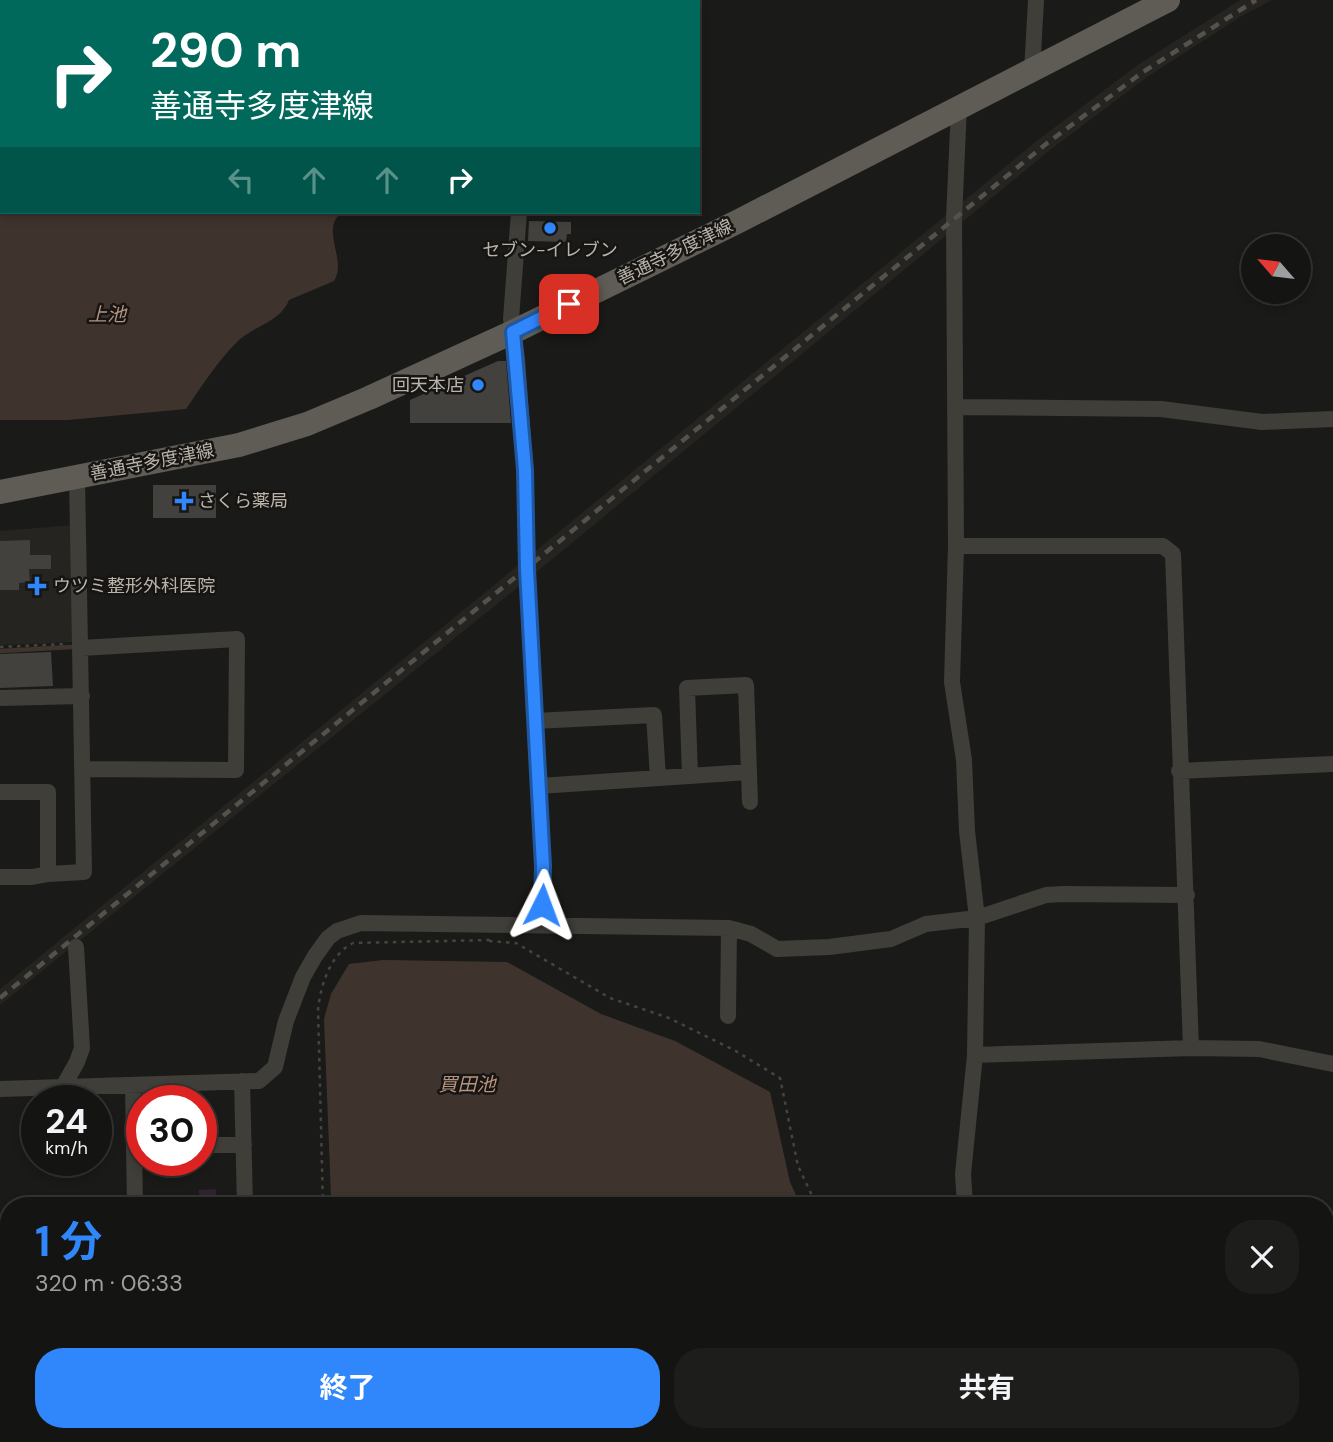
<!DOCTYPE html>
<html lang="ja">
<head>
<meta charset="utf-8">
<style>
  :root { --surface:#141412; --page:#1d1d1b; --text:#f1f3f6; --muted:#9d9e9f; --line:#333332; --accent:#3086fb }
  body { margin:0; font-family:"DM Sans","Noto Sans JP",sans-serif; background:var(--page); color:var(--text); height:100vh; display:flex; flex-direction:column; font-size:26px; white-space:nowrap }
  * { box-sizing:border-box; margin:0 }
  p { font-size:23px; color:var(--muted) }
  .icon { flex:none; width:38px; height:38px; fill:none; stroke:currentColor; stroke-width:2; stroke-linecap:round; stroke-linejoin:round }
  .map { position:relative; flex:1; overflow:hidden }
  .details { position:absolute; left:0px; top:1197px; width:1334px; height:245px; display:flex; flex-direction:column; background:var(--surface); border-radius:28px 28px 0 0; box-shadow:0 4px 10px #0003,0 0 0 2px var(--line) }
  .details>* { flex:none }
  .banner { position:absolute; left:0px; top:0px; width:700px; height:214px; box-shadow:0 4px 10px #0003,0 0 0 2px var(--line); background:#00695c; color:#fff; overflow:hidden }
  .needle { width:46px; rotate:298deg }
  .fabs { position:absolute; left:1241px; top:234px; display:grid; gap:14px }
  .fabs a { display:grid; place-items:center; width:70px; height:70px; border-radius:50%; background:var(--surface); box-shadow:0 4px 10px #0003,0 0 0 2px var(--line); font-size:35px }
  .speed { position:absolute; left:21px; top:1085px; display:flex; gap:14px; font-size:35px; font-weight:700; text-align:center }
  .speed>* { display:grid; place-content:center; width:91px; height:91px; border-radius:50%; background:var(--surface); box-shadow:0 4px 10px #0003,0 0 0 2px var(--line); line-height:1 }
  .speed small { font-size:18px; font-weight:400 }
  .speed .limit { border:10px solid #d22; background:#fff; color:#111 }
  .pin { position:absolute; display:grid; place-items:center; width:60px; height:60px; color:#fff; margin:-30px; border-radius:14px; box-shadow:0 4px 10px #0006 }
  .me { position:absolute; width:77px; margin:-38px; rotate:3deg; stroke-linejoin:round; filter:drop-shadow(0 0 5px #0008) }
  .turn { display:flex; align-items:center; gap:24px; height:147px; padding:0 35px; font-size:32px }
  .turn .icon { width:91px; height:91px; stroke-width:2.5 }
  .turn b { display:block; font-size:49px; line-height:60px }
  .lanes { display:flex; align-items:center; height:66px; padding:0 35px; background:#0003; justify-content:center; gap:35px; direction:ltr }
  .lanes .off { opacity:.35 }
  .round { display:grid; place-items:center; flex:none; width:74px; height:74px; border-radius:28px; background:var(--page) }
  .overview { display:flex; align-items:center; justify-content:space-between; height:119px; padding:0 35px }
  h1 { font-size:42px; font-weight:700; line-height:52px; color:var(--accent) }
  .button { display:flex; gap:14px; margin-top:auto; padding:14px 35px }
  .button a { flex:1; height:80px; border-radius:28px; background:var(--accent); color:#fff; font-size:28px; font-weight:700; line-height:80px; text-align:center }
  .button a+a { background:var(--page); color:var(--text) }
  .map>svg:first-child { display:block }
  .built { fill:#252421 }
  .green { fill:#2e242d }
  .water { fill:#3f342d }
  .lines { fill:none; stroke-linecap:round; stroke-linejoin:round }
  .stream { stroke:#3f342d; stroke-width:4.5 }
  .river { stroke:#3f342d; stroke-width:24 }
  .building { fill:#43413d }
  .path { stroke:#47443f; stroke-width:2.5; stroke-dasharray:3.5 5; stroke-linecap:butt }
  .street { stroke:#403e39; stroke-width:16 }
  .primary { stroke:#5f5c55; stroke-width:24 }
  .rail { stroke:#55524c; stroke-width:4.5; stroke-dasharray:9 7; stroke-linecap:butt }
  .route-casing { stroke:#1f57a3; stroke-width:18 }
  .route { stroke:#3086fb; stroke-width:12 }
  .poi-dot { fill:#3086fb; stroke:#161513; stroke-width:2.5 }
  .labels { text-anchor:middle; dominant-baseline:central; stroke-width:5; stroke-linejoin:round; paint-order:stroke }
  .poi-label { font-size:18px; fill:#bbb4aa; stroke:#161513; text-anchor:start }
  .street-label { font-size:18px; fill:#bbb4aa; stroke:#161513 }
  .water-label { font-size:19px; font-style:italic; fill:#b7947f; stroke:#161513 }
</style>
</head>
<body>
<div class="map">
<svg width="1333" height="1442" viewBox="0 0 1333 1442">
  <rect width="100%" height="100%" fill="#1a1a18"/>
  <path class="built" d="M1240,0H1272L1240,17L1147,77L1050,150L528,579L0,1005V989L1043,136L1139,64Z
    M74,525L75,642L0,645V531Z"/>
  <path class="green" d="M216,1189L217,1206H199V1190Z"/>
  <path class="water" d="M0,126L2,212H437L339,215C322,232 347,261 334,281L289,300C280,322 256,325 239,340C218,360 202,386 186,409L68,420H0Z
    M383,960L507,962L601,1014L675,1041L770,1092L790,1182L801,1206H334L331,1197L324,1019L331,994L349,964Z"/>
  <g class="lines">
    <path class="stream" d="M0,651L72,647"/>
    <path class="river" d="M1325,1273H1333
      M0,1310H9"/>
  </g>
  <path class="building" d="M529,221L571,222V234H567L566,242L528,241Z
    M498,361H506L511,423H410V400Z
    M153,485H216V518H153Z
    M30,540V555H51V569H29L30,582L19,583V590H0V541Z
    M51,652L53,686L0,688V654Z"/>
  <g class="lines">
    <path class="path" d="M0,647L67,644
      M489,941L516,943L610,998L669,1018L734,1050L780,1078L798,1166L817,1206
      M323,1206L318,1009C321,984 330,955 353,943L491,940"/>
    <path class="street" d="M284,0V2
      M532,0V2
      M0,32H2
      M1032,72L1036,0
      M959,106L954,219L956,546L952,682L964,760L967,831L977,918L975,1055L963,1174L965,1206
      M519,212L511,319L517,358L525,470L527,569L543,866L541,925
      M956,407L1161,409L1262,422L1333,419
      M956,546H1163L1173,554L1191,1048
      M81,648L237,639L236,770L83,769
      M0,698L82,696
      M535,721L654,715L658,778
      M1179,771L1333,764
      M690,776L687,688L746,685L750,802
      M539,786L749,772
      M0,792H48V874L84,872L77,477
      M0,877H32L48,874
      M728,1016L729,928
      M975,1055L1191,1048L1259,1049L1333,1064
      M242,1081L245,1206
      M133,1085L135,1206
      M63,1087L77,1062L82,1048L76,947
      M0,1089L259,1081L275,1067L286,1021L303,977L315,956L328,938L337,931L361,923L729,928L751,934L777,949L829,947L891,939L926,924L977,918L1046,895L1063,894L1187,895
      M201,1145H244
      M218,1206L245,1205
      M1325,1283H1333
      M0,1384H9
      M479,1433V1442
      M972,1433L973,1442
      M1211,1433V1442
      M513,1442V1433
      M549,1442V1433
      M1128,1442V1433"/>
    <path class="primary" d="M0,492L239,445L307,424L369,398L513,332L739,221L1168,0"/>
    <path class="rail" d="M0,998L1046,144L1143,72L1256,0"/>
  </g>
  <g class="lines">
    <g class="route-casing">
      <path id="route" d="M542,905L543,866L527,569L525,470L513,332L569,304"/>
    </g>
    <use href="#route" class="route"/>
  </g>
  <g class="poi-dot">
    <circle cx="550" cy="228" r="7"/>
    <circle cx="478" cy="385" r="7"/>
    <path d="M180.5 490.5h7v7h7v7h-7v7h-7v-7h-7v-7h7z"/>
    <path d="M33.5 575.5h7v7h7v7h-7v7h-7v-7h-7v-7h7z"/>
  </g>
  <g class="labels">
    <g class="poi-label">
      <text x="550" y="250" text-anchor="middle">セブン-イレブン</text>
      <text x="464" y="385" text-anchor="end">回天本店</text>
      <text x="198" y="501">さくら薬局</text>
      <text x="53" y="586">ウツミ整形外科医院</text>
    </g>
    <g class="street-label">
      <text transform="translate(675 252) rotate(-26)">善通寺多度津線</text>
      <text transform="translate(152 462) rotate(-11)">善通寺多度津線</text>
    </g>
    <g class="water-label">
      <text x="107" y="314">上池</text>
      <text x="467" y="1084">買田池</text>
    </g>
  </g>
</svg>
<div class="fabs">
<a><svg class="needle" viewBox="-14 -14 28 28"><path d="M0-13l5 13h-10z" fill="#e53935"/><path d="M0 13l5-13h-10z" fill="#9d9e9f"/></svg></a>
</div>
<div class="speed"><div>24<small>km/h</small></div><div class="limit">30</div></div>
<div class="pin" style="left:569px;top:304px;background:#d93025"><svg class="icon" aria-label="arrive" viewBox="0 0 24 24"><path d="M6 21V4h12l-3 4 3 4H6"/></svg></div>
<svg class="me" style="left:542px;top:905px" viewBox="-20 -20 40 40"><path d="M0-17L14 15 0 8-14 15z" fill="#3086fb" stroke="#fff" stroke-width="4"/></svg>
<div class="banner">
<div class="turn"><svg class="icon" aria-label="right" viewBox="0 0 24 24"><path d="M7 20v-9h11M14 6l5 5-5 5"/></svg><div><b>290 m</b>善通寺多度津線</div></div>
<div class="lanes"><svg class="icon off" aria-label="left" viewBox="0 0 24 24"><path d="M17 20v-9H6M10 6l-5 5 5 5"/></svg><svg class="icon off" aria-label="ahead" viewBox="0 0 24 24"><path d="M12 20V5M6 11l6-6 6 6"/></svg><svg class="icon off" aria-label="ahead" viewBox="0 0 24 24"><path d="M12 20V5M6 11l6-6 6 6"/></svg><svg class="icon" aria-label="right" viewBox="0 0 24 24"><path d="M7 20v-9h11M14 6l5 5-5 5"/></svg></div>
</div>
<section class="details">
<div class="overview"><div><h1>1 分</h1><p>320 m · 06:33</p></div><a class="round"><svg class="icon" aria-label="close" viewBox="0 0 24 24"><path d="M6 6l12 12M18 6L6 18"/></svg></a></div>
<div class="button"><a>終了</a><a>共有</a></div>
</section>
</div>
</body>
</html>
